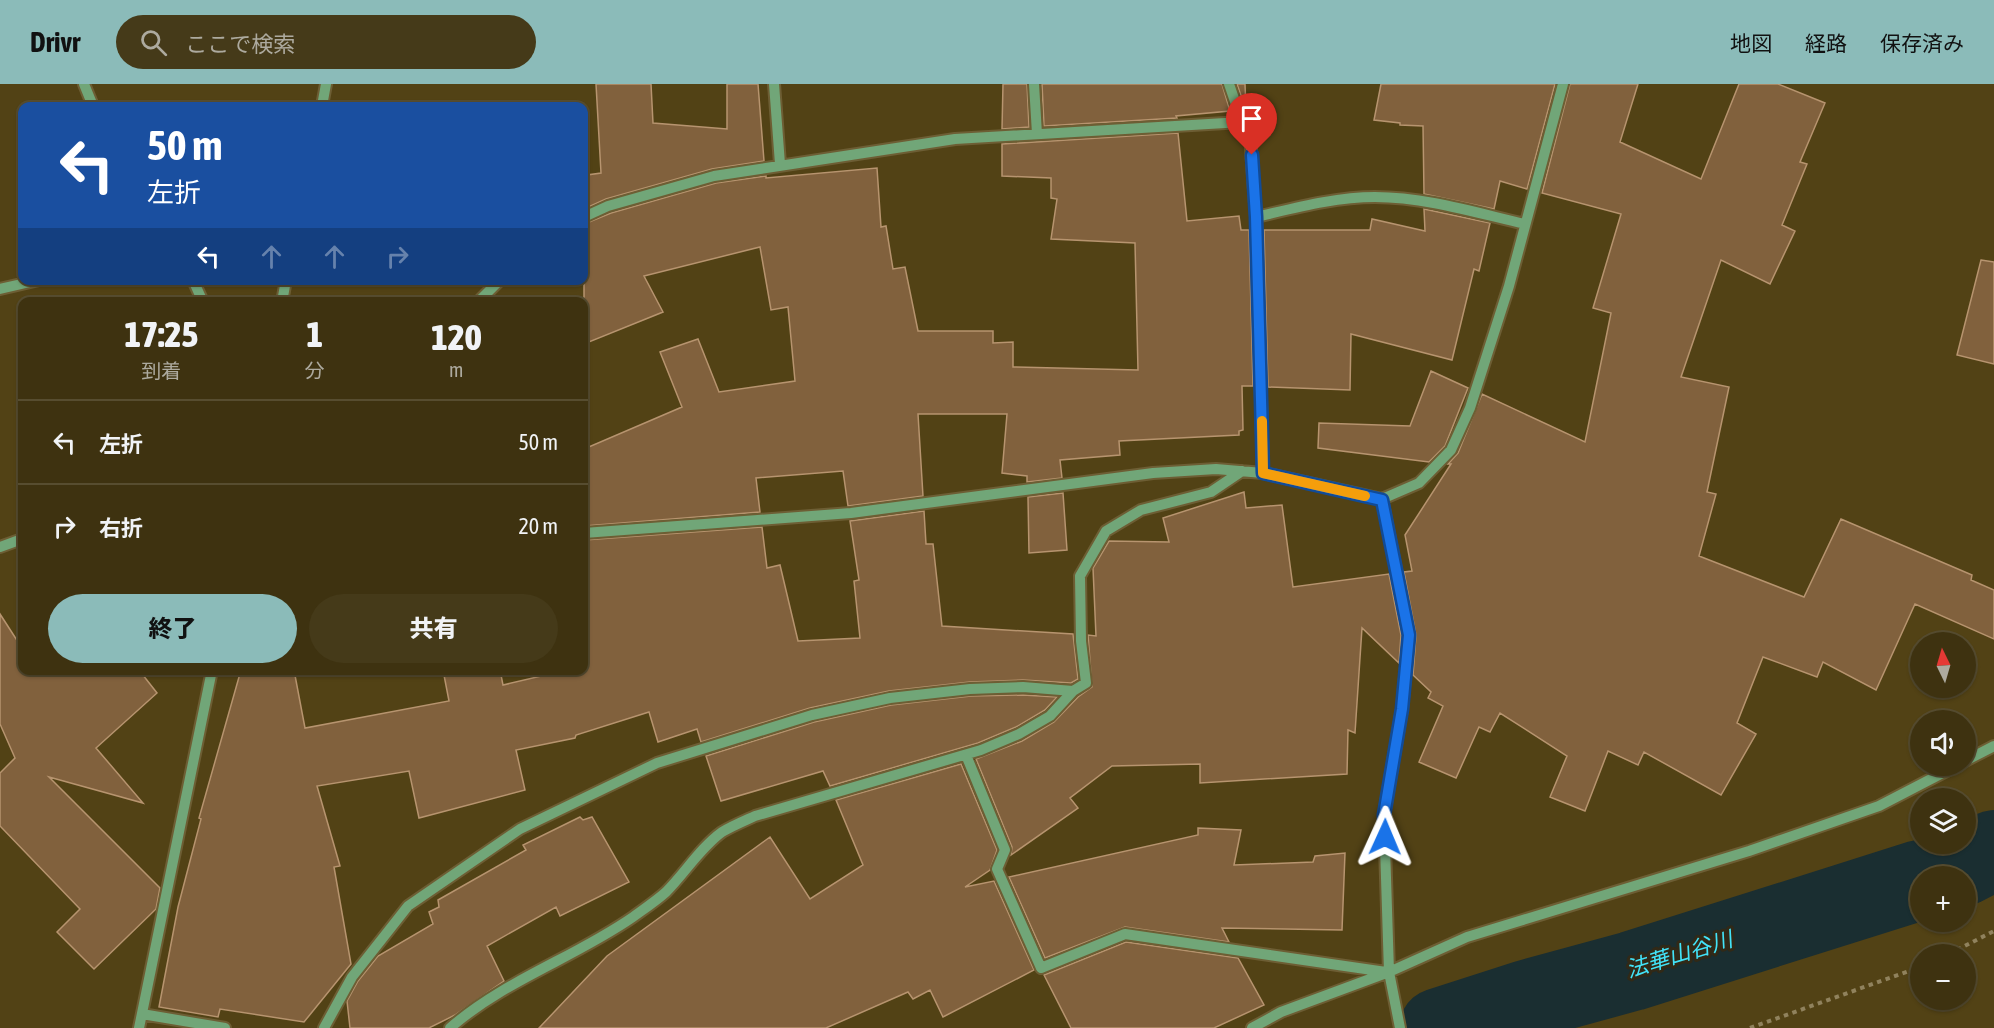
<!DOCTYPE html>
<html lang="ja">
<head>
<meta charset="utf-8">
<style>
  :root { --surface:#3e3210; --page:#453a19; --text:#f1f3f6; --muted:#adaa9f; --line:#574d30; --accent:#8bbbb9 }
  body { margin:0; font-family:"Asap Condensed","Noto Sans JP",sans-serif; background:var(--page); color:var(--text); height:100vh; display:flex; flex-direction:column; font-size:22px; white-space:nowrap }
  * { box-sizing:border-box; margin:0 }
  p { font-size:20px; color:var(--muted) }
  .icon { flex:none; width:33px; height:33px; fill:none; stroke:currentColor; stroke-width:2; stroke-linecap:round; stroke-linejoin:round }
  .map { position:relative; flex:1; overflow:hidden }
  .details { position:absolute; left:18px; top:213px; width:570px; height:378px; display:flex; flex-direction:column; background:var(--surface); border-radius:12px; box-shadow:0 2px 4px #0004,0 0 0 2px var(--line) }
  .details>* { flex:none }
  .top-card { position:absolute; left:18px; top:18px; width:570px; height:183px; border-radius:12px; box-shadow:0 2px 4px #0004,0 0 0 2px var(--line); background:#1a4fa0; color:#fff; overflow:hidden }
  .needle { width:39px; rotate:355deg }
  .fabs { position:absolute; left:1910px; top:548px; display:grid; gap:12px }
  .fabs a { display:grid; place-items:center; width:66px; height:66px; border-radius:50%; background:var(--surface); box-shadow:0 2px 4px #0004,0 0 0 2px var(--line); font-size:30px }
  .pin { position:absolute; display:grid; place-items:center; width:51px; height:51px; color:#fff; margin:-62px -26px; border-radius:50% 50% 50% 0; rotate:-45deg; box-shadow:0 0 6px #0007 }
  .pin .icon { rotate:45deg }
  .me { position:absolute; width:66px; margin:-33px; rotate:1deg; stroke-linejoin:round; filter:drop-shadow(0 0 4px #0008) }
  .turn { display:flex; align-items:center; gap:21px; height:126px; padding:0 30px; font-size:27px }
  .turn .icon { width:78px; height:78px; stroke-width:2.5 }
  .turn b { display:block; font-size:42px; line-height:51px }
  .lanes { display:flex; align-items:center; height:57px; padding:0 30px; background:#0003; justify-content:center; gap:30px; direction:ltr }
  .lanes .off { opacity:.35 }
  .eta { display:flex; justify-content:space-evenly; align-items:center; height:102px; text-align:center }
  .eta b { font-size:36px; font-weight:800; line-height:42px }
  .cta { display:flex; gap:12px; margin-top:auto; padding:12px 30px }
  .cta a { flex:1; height:69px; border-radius:36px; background:var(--accent); color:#111; font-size:24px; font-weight:800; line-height:69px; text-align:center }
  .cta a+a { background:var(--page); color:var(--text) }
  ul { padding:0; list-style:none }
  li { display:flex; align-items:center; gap:18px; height:84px; padding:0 30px; border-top:2px solid var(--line) }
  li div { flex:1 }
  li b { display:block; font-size:22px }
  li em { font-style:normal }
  header { display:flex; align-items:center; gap:36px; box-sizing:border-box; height:84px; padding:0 30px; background:var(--accent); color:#111 }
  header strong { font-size:28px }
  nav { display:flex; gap:33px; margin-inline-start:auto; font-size:21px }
  .search { width:420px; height:54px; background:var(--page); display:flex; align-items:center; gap:15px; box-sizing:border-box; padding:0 21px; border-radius:33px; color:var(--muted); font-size:22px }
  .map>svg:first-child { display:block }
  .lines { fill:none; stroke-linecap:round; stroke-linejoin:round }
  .river { stroke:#1a2e31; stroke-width:80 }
  .building { fill:#81613d; stroke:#b7946f; stroke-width:1.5 }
  .minor-casing { stroke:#6d5e34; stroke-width:14 }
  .path { stroke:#90825d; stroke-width:4; stroke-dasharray:4.5 4.5; stroke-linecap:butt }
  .minor { stroke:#71a678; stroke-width:10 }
  .route-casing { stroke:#114b97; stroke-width:15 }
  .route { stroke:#1a73e8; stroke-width:10 }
  .slow { stroke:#f59e0b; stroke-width:10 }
  .labels { text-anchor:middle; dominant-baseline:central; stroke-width:6; stroke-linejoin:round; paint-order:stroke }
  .water-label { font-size:22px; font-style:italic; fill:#42e3f8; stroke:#312917 }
</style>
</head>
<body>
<header>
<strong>Drivr</strong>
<div class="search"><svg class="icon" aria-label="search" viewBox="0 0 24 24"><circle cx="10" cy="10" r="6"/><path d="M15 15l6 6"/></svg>ここで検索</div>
<nav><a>地図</a><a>経路</a><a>保存済み</a></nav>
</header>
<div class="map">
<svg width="1994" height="944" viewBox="0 0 1994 944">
  <rect width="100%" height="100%" fill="#524215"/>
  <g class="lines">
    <path class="river" d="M1933,792L1963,782L1994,766
      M1439,944L1526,916L1632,887L1920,796"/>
  </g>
  <path class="building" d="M596,0H651L653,39L727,45V0H758L764,77L712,85L606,115L584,125L587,91L601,89Z
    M1003,0H1027L1029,43L1002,45Z
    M1042,0H1222L1230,27L1176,32L1177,34L1044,42Z
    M1237,0H1245L1246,26Z
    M1381,0H1555L1527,105L1500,97L1494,125L1424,110L1423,42L1400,41V39L1374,36Z
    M1570,0H1638L1620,58L1701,95L1739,0H1778L1825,19L1800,78L1807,80L1782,141L1795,147L1770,200L1721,176L1681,293L1729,303L1707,408L1716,410L1699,472L1804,513L1841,435L1972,491L1971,496L1994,506V555L1915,520L1876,606L1823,578L1817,593L1763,573L1737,639L1756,650L1721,711L1644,668L1638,681L1608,667L1585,727L1550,713L1567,672L1500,629L1490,648L1479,643L1456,694L1419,678L1443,622L1428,614L1431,608L1413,591L1416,551L1404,488L1412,487L1405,451L1451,380H1448L1458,369L1482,310L1585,358L1611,229L1593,224L1621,130L1542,109Z
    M1178,49L1187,137L1239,132L1241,146H1249L1253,302H1242L1243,346L1239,347V351L1119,357L1120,371L1060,376L1062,394L1027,398V392L1002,389L1007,330H918L923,412L848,422L843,387L756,394L760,428L584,442V365L682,323L660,268L698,255L719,308L795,297L788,223L771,226L760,163L644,192L663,228L584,260V140L611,129L716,99L766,92V94L877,84L881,143L886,142L893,185L905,183L918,247H993V259L1013,258V283L1138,286L1135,159L1051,155L1057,115L1051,114V94L1002,92V60Z
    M1424,125L1490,139L1479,187L1474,185L1452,276L1351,250L1350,306L1268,303L1264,146H1370L1372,135L1425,147Z
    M1981,176L1994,178V280L1957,271Z
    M1431,287L1468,304L1445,362L1429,378L1318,364L1319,339L1410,342Z
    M1244,408L1246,424L1282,421L1293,503L1389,490L1401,551L1399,579L1362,544L1355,649L1348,646L1347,690L1200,699V680L1112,682L1070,714L1078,724L1011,771L1012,763L976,675L1022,657L1054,638L1078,613L1092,603L1088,551L1096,552L1093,484L1109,457L1169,458L1163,434Z
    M1063,409L1067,466L1029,469L1028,413Z
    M924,427L926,460H933L942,542L1073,550L1078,595L1071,599L1023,596L970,598L889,607L810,624L701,658L697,645L658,658L649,628L576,651L575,654L516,666L525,706L419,734L409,687L317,702L340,782L334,783L351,880L304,938L220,925L218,933L159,923L178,823L201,735L199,734L241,586H294L305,644L449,617L443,586H500L503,601L567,586H584V456L762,443L767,484L780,481L798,557L860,554L854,497L859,496L850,437Z
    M0,530L22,564V586H139L157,609L96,664L143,719L49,693L160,804L156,825L94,885L57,848L80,825L0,742V689L15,674L0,640Z
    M1023,611L1057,613L1045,626L1016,643L978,659L830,702L823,687L721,717L706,672L814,638L891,621L971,612Z
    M961,680L997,766L990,786L965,803L994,797L1034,886L943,933L930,906L913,915L908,908L826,944H539L607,872L770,753L810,815L863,781L836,716Z
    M580,733L583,736L592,733L629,798L560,832L556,823L487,862L504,897L455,931L429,944H350L347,917L358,897L378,872L433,840L429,828L439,823L438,816L526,766L523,761Z
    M1198,744L1241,746L1234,781L1313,778L1315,772L1345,769L1342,846L1222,844L1229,858L1125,843L1045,874L1009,793L1198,751Z
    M1126,858L1238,874L1264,921L1214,944H1071L1044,891Z"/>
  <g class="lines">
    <g class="minor-casing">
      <path id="minor" d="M84,0L93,22
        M774,0L780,80
        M1034,0L1037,50
        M1229,0L1242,38L1250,51L1256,133L1263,389
        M322,22L326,0
        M584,133L608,122L714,92L955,55L1242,38
        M1256,133C1295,124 1335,113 1375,113C1425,113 1477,129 1525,140
        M193,196L203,218
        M0,205L39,196
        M282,218L286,196
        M478,218L500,196
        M1382,415L1409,551L1402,625L1384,731L1389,888L1400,944
        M584,449L851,429L1153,389L1216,385L1263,389L1382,415L1419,399L1451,366L1470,324L1509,202L1563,0
        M0,463L22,455
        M966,671L1005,766L997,785L1041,884L1125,850L1386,888
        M1965,677L1994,662
        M142,930L225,944
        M139,944L212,586
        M324,944L352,893L408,822L520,745L657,679L812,631L890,614L970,605L1023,603L1073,607L1086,599L1081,557L1080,492L1106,447L1141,426L1211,408L1242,387
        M450,944C505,896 574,874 633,833C644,825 656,817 666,808C685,789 700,764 722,748C732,742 744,737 755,732L981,666L1019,650L1050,632L1073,607
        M1252,944L1281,928L1389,888L1467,853L1749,767L1879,722L1958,681"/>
    </g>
    <path class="path" d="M1949,870L1994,847
      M1750,944L1920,883"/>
    <use href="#minor" class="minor"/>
  </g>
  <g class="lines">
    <g class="route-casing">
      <path id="route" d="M1252,71L1256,133L1263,389L1382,416L1409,551L1402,625L1384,731L1385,753"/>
    </g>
    <use href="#route" class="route"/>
    <path class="slow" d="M1262,337L1263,389L1365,412"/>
  </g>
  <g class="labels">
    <g class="water-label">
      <text transform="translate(1679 870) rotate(-17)">法華山谷川</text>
    </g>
  </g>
</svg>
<div class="fabs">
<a><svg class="needle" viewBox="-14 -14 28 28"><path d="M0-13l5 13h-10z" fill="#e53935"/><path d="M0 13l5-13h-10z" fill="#adaa9f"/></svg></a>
<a><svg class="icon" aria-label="sound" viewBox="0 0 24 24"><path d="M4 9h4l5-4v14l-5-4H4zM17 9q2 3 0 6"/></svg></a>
<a><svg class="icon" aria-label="layers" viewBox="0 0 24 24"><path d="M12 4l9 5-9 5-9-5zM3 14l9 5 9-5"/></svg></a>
<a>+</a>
<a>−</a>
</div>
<div class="pin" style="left:1252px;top:71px;background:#d93025"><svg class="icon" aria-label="arrive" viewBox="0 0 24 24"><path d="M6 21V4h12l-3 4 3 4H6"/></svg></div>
<svg class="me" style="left:1385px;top:753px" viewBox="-20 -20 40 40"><path d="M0-17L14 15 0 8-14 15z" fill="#1a73e8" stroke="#fff" stroke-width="4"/></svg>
<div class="top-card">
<div class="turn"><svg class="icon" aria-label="left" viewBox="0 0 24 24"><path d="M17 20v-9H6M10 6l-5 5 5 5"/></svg><div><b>50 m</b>左折</div></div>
<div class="lanes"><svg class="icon" aria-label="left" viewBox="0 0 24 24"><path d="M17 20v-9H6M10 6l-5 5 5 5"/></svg><svg class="icon off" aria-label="ahead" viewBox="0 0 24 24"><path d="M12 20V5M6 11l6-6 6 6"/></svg><svg class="icon off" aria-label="ahead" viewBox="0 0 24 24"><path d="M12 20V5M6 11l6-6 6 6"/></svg><svg class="icon off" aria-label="right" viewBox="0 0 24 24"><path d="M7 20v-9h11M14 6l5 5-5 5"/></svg></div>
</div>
<section class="details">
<div class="eta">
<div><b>17:25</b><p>到着</p></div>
<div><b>1</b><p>分</p></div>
<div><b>120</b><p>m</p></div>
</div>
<ul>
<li><svg class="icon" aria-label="left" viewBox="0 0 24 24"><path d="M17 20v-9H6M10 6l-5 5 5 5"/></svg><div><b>左折</b></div><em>50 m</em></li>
<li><svg class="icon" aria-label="right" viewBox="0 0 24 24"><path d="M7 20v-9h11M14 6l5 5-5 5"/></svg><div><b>右折</b></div><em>20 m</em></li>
</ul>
<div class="cta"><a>終了</a><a>共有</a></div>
</section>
</div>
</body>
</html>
